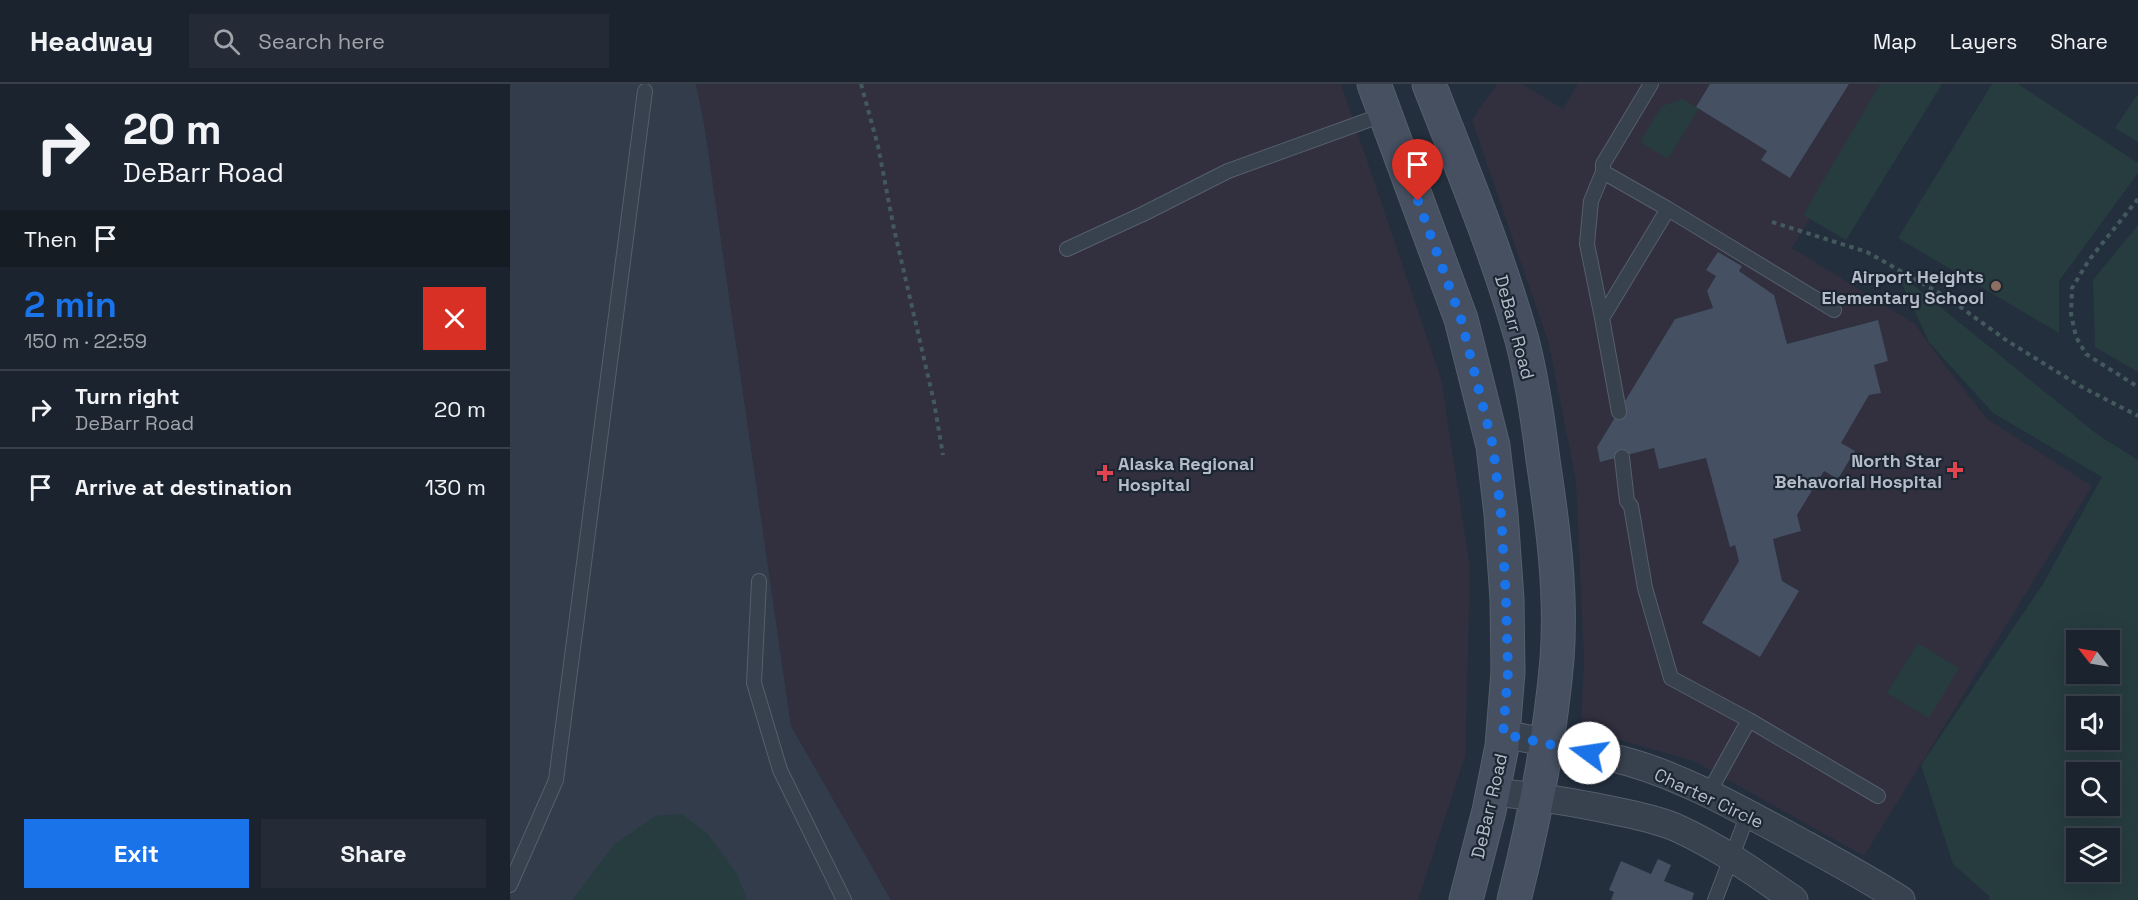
<!DOCTYPE html>
<html lang="en">
<head>
<meta charset="utf-8">
<style>
  :root { --surface:#1b232e; --page:#242b36; --text:#f1f3f6; --muted:#a0a4aa; --line:#39404a; --accent:#1a73e8 }
  body { margin:0; font-family:"Space Grotesk",sans-serif; background:var(--page); color:var(--text); height:100vh; display:flex; flex-direction:column; font-size:22px; white-space:nowrap }
  * { box-sizing:border-box; margin:0 }
  p { font-size:20px; color:var(--muted) }
  .icon { flex:none; width:33px; height:33px; fill:none; stroke:currentColor; stroke-width:2; stroke-linecap:round; stroke-linejoin:round }
  .map { position:relative; flex:1; overflow:hidden }
  .sheet { display:flex; flex-direction:column; background:var(--surface); width:510px }
  .sheet>* { flex:none }
  .hud { background:#1b232e; color:var(--text); overflow:hidden }
  .needle { width:39px; rotate:301deg }
  .tools { position:absolute; left:1556px; top:546px; display:grid; gap:12px }
  .tools a { display:grid; place-items:center; width:54px; height:54px; border-radius:0px; background:var(--surface); box-shadow:0 6px 24px #0002,0 0 0 2px var(--line); font-size:30px }
  .pin { position:absolute; display:grid; place-items:center; width:51px; height:51px; color:#fff; margin:-62px -26px; border-radius:50% 50% 50% 0; rotate:-45deg; box-shadow:0 0 6px #0007 }
  .pin .icon { rotate:45deg }
  .me { position:absolute; width:66px; margin:-33px; rotate:284deg; stroke-linejoin:round; filter:drop-shadow(0 0 4px #0008) }
  .turn { display:flex; align-items:center; gap:21px; height:126px; padding:0 24px; font-size:27px }
  .turn .icon { width:78px; height:78px; stroke-width:2.5 }
  .turn b { display:block; font-size:42px; line-height:51px }
  .then { display:flex; align-items:center; height:57px; padding:0 24px; background:#0003; gap:12px; font-size:22px }
  .round { display:grid; place-items:center; flex:none; width:63px; height:63px; border-radius:0px; background:var(--page) }
  .overview { display:flex; align-items:center; justify-content:space-between; height:102px; padding:0 24px }
  h1 { font-size:36px; font-weight:800; line-height:45px; color:var(--accent) }
  .primary-button { display:flex; gap:12px; margin-top:auto; padding:12px 24px }
  .primary-button a { flex:1; height:69px; border-radius:0px; background:var(--accent); color:#fff; font-size:24px; font-weight:800; line-height:69px; text-align:center }
  .primary-button a+a { background:var(--page); color:var(--text) }
  ul { padding:0; list-style:none }
  li { display:flex; align-items:center; gap:18px; height:78px; padding:0 24px; border-top:2px solid var(--line) }
  li div { flex:1 }
  li b { display:block; font-size:22px }
  li em { font-style:normal }
  header { display:flex; align-items:center; gap:36px; box-sizing:border-box; height:84px; padding:0 30px; background:var(--surface); border-bottom:2px solid var(--line) }
  header strong { font-size:28px }
  nav { display:flex; gap:33px; margin-inline-start:auto; font-size:21px }
  .search { width:420px; height:54px; background:var(--page); display:flex; align-items:center; gap:15px; box-sizing:border-box; padding:0 21px; border-radius:0px; color:var(--muted); font-size:22px }
  main { display:flex; flex:1; min-height:0 }
  .map>svg:first-child { display:block }
  .medical { fill:#32303f; fill-rule:evenodd }
  .airport { fill:#323c4b }
  .green { fill:#263c3f; fill-rule:evenodd }
  .building { fill:#455162 }
  .lines { fill:none; stroke-linecap:round; stroke-linejoin:round }
  .service-casing { stroke:#565f6c; stroke-width:16 }
  .minor-casing { stroke:#565f6c; stroke-width:29 }
  .secondary-casing { stroke:#565f6c; stroke-width:35 }
  .path { stroke:#44595c; stroke-width:4; stroke-dasharray:4.5 4.5; stroke-linecap:butt }
  .service { stroke:#38414e; stroke-width:14 }
  .minor { stroke:#38414e; stroke-width:27 }
  .secondary { stroke:#465061; stroke-width:33 }
  .route { stroke:#1a73e8; stroke-width:10; stroke-dasharray:0 18 }
  .education-dot { fill:#8d6e63; stroke:#1d2633; stroke-width:2 }
  .health-dot { fill:#e0444e; stroke:#1d2633; stroke-width:2 }
  .labels { text-anchor:middle; dominant-baseline:central; stroke-width:4.5; stroke-linejoin:round; paint-order:stroke }
  .poi-label { font-size:18px; font-weight:bold; fill:#b4bcc9; stroke:#1d2633; text-anchor:end }
  .street-label { font-size:18px; fill:#b4bcc9; stroke:#1d2633 }
</style>
</head>
<body>
<header>
<strong>Headway</strong>
<div class="search"><svg class="icon" aria-label="search" viewBox="0 0 24 24"><circle cx="10" cy="10" r="6"/><path d="M15 15l6 6"/></svg>Search here</div>
<nav><a>Map</a><a>Layers</a><a>Share</a></nav>
</header>
<main>
<section class="sheet">
<div class="hud">
<div class="turn"><svg class="icon" aria-label="right" viewBox="0 0 24 24"><path d="M7 20v-9h11M14 6l5 5-5 5"/></svg><div><b>20 m</b>DeBarr Road</div></div>
<div class="then">Then<svg class="icon" aria-label="arrive" viewBox="0 0 24 24"><path d="M6 21V4h12l-3 4 3 4H6"/></svg></div>
</div>
<div class="overview"><div><h1>2 min</h1><p>150 m · 22:59</p></div><a class="round" style="background:#d93025;color:#fff"><svg class="icon" aria-label="close" viewBox="0 0 24 24"><path d="M6 6l12 12M18 6L6 18"/></svg></a></div>
<ul>
<li><svg class="icon" aria-label="right" viewBox="0 0 24 24"><path d="M7 20v-9h11M14 6l5 5-5 5"/></svg><div><b>Turn right</b><p>DeBarr Road</p></div><em>20 m</em></li>
<li><svg class="icon" aria-label="arrive" viewBox="0 0 24 24"><path d="M6 21V4h12l-3 4 3 4H6"/></svg><div><b>Arrive at destination</b></div><em>130 m</em></li>
</ul>
<div class="primary-button"><a>Exit</a><a>Share</a></div>
</section>
<div class="map">
<svg width="1628" height="816" viewBox="0 0 1628 816">
  <rect width="100%" height="100%" fill="#242f3e"/>
  <path class="medical" d="M186,0H831L931,295L960,484L955,672L908,816H381L281,642L195,45Z
    M987,0H1012L1053,25L1068,0H1200L1186,23L1257,67L1251,76L1280,94L1339,0H1383L1282,164L1405,240L1433,279L1477,335L1582,402L1354,772L1184,677L1071,645L1074,575L1066,397L1039,260L962,36ZM1208,168L1232,181L1229,187L1264,211L1277,260L1367,236L1378,277L1364,281L1371,308L1359,311L1331,359L1345,367L1329,395L1314,387L1287,431L1291,447L1263,455L1272,497L1288,508L1250,573L1192,539L1229,477L1225,461L1220,462L1196,374L1149,385L1144,364L1091,378L1087,363L1165,235L1203,224L1197,207L1206,192Z"/>
  <path class="airport" d="M0,0H186L195,45L281,642L381,816H0Z"/>
  <path class="green" d="M1370,0H1432L1336,156L1293,131Z
    M1482,0H1508L1628,79V89L1549,197V249L1388,154Z
    M1628,10V58L1605,44Z
    M1172,15L1189,24L1158,75L1130,58L1152,22Z
    M1628,141V288L1585,263L1583,196Z
    M1386,187L1588,351L1628,376V816H1479L1480,813L1443,780L1411,681L1533,500L1592,393L1483,329L1419,258ZM1566,556H1599V590H1566ZM1566,622H1599V656H1566ZM1599,688V722H1566V688ZM1566,754H1599V788H1566Z
    M1408,559L1449,584L1419,634L1377,609Z
    M171,730L196,748L227,790L237,816H62L105,760L146,732Z"/>
  <path class="building" d="M1200,0H1339L1280,94L1251,76L1257,67L1186,23Z
    M1208,168L1232,182L1229,187L1264,211L1277,260L1368,236L1378,277L1364,281L1371,309L1359,311L1331,359L1345,367L1328,395L1314,387L1287,431L1291,447L1263,455L1272,497L1289,507L1250,573L1192,539L1229,477L1225,461L1220,463L1196,374L1149,385L1144,364L1090,378L1087,363L1165,235L1203,224L1197,207L1206,192L1196,186Z
    M1148,775L1161,781L1154,797L1184,809L1182,816H1101L1104,808L1099,806L1111,777L1141,790Z"/>
  <g class="lines">
    <g class="service-casing">
      <path id="service" d="M1093,88L1158,125L1092,234L1077,160L1081,117L1093,88V80L1141,0
        M1158,125L1324,226
        M557,165L633,130L718,87L875,30
        M1092,234L1109,328
        M1112,373L1117,417L1121,422L1135,504L1161,594L1239,636
        M249,497L244,599L270,686L334,816
        M1198,710L1239,636L1368,712
        M0,801L46,696L135,7
        M1205,816L1238,730"/>
    </g>
    <g class="minor-casing">
      <path id="minor" d="M993,650C1036,658 1080,667 1122,679C1176,695 1227,724 1276,750C1314,771 1354,792 1391,816
        M983,708C1025,712 1068,719 1110,728C1129,732 1149,736 1167,744C1209,763 1247,790 1284,816"/>
    </g>
    <g class="secondary-casing">
      <path id="secondary" d="M864,0L951,235L983,362L991,430L997,515L998,588L992,662L979,727L956,816
        M919,0C952,84 987,168 1012,256C1022,295 1028,336 1033,376C1043,442 1052,509 1047,575C1040,656 1024,737 1004,816"/>
    </g>
    <path class="path" d="M351,0L368,62L384,145L424,318L433,371
      M1628,115L1579,176L1562,204L1561,230L1566,253L1576,270L1628,303
      M1262,138L1357,168L1438,214L1496,256L1570,302L1628,332"/>
    <use href="#service" class="service"/>
    <use href="#minor" class="minor"/>
    <use href="#secondary" class="secondary"/>
  </g>
  <g class="lines">
    <path class="route" d="M908,117L951,235L983,362L991,430L996,515L998,588L993,650L1079,669"/>
  </g>
  <circle class="education-dot" cx="1486" cy="202" r="6"/>
  <g class="health-dot">
    <path d="M1442 377h6v6h6v6h-6v6h-6v-6h-6v-6h6z"/>
    <path d="M592 380h6v6h6v6h-6v6h-6v-6h-6v-6h6z"/>
  </g>
  <g class="labels">
    <g class="poi-label">
      <text x="1474" y="192">Airport Heights<tspan x="1474" dy="21">Elementary School</tspan></text>
      <text x="1432" y="376">North Star<tspan x="1432" dy="21">Behavorial Hospital</tspan></text>
      <text x="608" y="379" text-anchor="start">Alaska Regional<tspan x="608" dy="21">Hospital</tspan></text>
    </g>
    <g class="street-label">
      <text transform="translate(1005 243) rotate(75)">DeBarr Road</text>
      <text transform="translate(1199 714) rotate(25)">Charter Circle</text>
      <text transform="translate(979 722) rotate(-77)">DeBarr Road</text>
    </g>
  </g>
</svg>
<div class="tools">
<a><svg class="needle" viewBox="-14 -14 28 28"><path d="M0-13l5 13h-10z" fill="#e53935"/><path d="M0 13l5-13h-10z" fill="#a0a4aa"/></svg></a>
<a><svg class="icon" aria-label="sound" viewBox="0 0 24 24"><path d="M4 9h4l5-4v14l-5-4H4zM17 9q2 3 0 6"/></svg></a>
<a><svg class="icon" aria-label="search" viewBox="0 0 24 24"><circle cx="10" cy="10" r="6"/><path d="M15 15l6 6"/></svg></a>
<a><svg class="icon" aria-label="layers" viewBox="0 0 24 24"><path d="M12 4l9 5-9 5-9-5zM3 14l9 5 9-5"/></svg></a>
</div>
<div class="pin" style="left:908px;top:117px;background:#d93025"><svg class="icon" aria-label="arrive" viewBox="0 0 24 24"><path d="M6 21V4h12l-3 4 3 4H6"/></svg></div>
<svg class="me" style="left:1079px;top:669px" viewBox="-20 -20 40 40"><circle r="19" fill="#fff"/><path d="M0-13L10 11 0 6-10 11z" fill="#1a73e8"/></svg>
</div>
</main>
</body>
</html>
